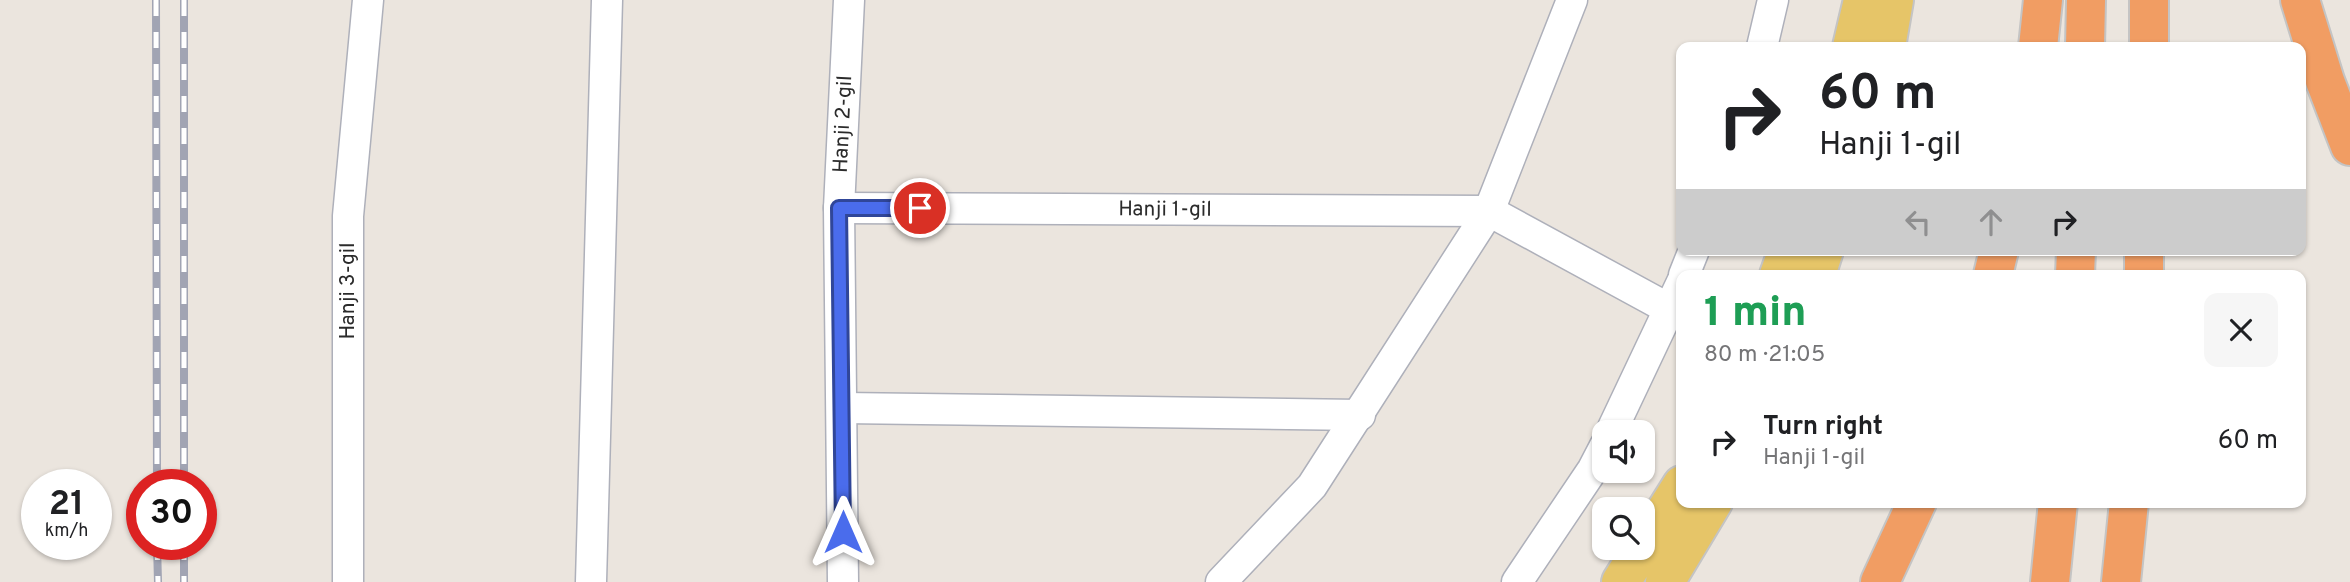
<!DOCTYPE html>
<html lang="en">
<head>
<meta charset="utf-8">
<style>
  :root { --surface:#fff; --page:#f6f6f6; --text:#202124; --muted:#757577 }
  body { margin:0; font-family:Overpass,sans-serif; background:var(--page); color:var(--text); height:100vh; display:flex; flex-direction:column; font-size:26px; white-space:nowrap }
  * { box-sizing:border-box; margin:0 }
  p { font-size:23px; color:var(--muted) }
  .icon { flex:none; width:38px; height:38px; fill:none; stroke:currentColor; stroke-width:2; stroke-linecap:round; stroke-linejoin:round }
  .map { position:relative; flex:1; overflow:hidden }
  .sheet { position:absolute; left:1676px; top:270px; width:630px; height:238px; display:flex; flex-direction:column; background:var(--surface); border-radius:14px; box-shadow:0 2px 5px #0004 }
  .sheet>* { flex:none }
  .guide { position:absolute; left:1676px; top:42px; width:630px; height:214px; border-radius:14px; box-shadow:0 2px 5px #0004; background:#fff; color:var(--text); overflow:hidden }
  .controls { position:absolute; left:1592px; top:420px; display:grid; gap:14px }
  .controls a { display:grid; place-items:center; width:63px; height:63px; border-radius:14px; background:var(--surface); box-shadow:0 2px 5px #0004; font-size:35px }
  .speed { position:absolute; left:21px; top:469px; display:flex; gap:14px; font-size:35px; font-weight:700; text-align:center }
  .speed>* { display:grid; place-content:center; width:91px; height:91px; border-radius:50%; background:var(--surface); box-shadow:0 2px 5px #0004; line-height:1 }
  .speed small { font-size:18px; font-weight:400 }
  .speed .limit { border:10px solid #d22; background:#fff; color:#111 }
  .pin { position:absolute; display:grid; place-items:center; width:60px; height:60px; color:#fff; margin:-30px; border:4px solid #fff; border-radius:50%; box-shadow:0 2px 7px #0007 }
  .me { position:absolute; width:77px; margin:-38px; rotate:0deg; stroke-linejoin:round; filter:drop-shadow(0 0 5px #0008) }
  .turn { display:flex; align-items:center; gap:24px; height:147px; padding:0 28px; font-size:32px }
  .turn .icon { width:91px; height:91px; stroke-width:2.5 }
  .turn b { display:block; font-size:49px; line-height:60px }
  .lanes { display:flex; align-items:center; height:66px; padding:0 28px; background:#0003; justify-content:center; gap:35px; direction:ltr }
  .lanes .off { opacity:.35 }
  .round { display:grid; place-items:center; flex:none; width:74px; height:74px; border-radius:14px; background:var(--page) }
  .head { display:flex; align-items:center; justify-content:space-between; height:119px; padding:0 28px }
  h1 { font-size:42px; font-weight:800; line-height:52px; color:#1e9e55 }
  ul { padding:0; list-style:none }
  li { display:flex; align-items:center; gap:21px; height:105px; padding:0 28px }
  li div { flex:1 }
  li b { display:block; font-size:26px }
  li em { font-style:normal }
  .map>svg:first-child { display:block }
  .lines { fill:none; stroke-linecap:round; stroke-linejoin:round }
  .minor-casing { stroke:#aeb0ba; stroke-width:33 }
  .primary-casing { stroke:#c4c4c4; stroke-width:42 }
  .motorway-casing { stroke:#c4c4c4; stroke-width:42 }
  .minor { stroke:#fff; stroke-width:30 }
  .primary { stroke:#e6c568; stroke-width:38 }
  .motorway { stroke:#f19d63; stroke-width:38 }
  .rail-casing { stroke:#a1a4b3; stroke-width:8 }
  .rail { stroke:#fff; stroke-width:5; stroke-dasharray:16; stroke-linecap:butt }
  .route-casing { stroke:#304699; stroke-width:18 }
  .route { stroke:#4a6cec; stroke-width:12 }
  .labels { text-anchor:middle; dominant-baseline:central; stroke-width:5; stroke-linejoin:round; paint-order:stroke }
  .street-label { font-size:21px; fill:#2b2b2b; stroke:#fff }
</style>
</head>
<body>
<div class="map">
<svg width="2350" height="582" viewBox="0 0 2350 582">
  <rect width="100%" height="100%" fill="#ebe5de"/>
  <g class="lines">
    <g class="minor-casing">
      <g id="minor">
        <path d="M1762,47L1773,0"/>
        <path id="s1" d="M839,208L1489,211L1671,310"/>
        <path d="M1684,275L1694,250"/>
        <path d="M843,408L1360,415"/>
        <path d="M1611,432L1682,282"/>
        <path d="M348,582V216L368,0"/>
        <path d="M591,582L607,0"/>
        <path id="s2" d="M843,582L839,208L849,0"/>
        <path d="M1221,582L1312,486L1489,211L1572,0"/>
        <path d="M1517,582L1593,469L1605,446"/>
      </g>
    </g>
    <g class="primary-casing">
      <path id="primary" d="M1852,47L1863,0
        M1886,47L1894,0
        M1779,275L1788,250
        M1816,275L1824,250
        M1621,582L1682,485
        M1665,582L1713,502"/>
    </g>
    <g class="motorway-casing">
      <path id="motorway" d="M2149,0V47
        M2300,0L2325,81L2350,146
        M2038,47L2043,0
        M2085,47L2086,0
        M1993,275L1999,250
        M2075,275L2076,250
        M2144,275V250
        M1880,582L1917,502
        M2050,582L2058,502
        M2121,582L2129,502"/>
    </g>
    <use href="#minor" class="minor"/>
    <use href="#primary" class="primary"/>
    <use href="#motorway" class="motorway"/>
    <g class="rail-casing">
      <path id="rail" d="M156,0L157,485
        M184,0V485
        M157,544L158,582
        M184,544V582"/>
    </g>
    <use href="#rail" class="rail"/>
  </g>
  <g class="lines">
    <g class="route-casing">
      <path id="route" d="M843,532L839,208H920"/>
    </g>
    <use href="#route" class="route"/>
  </g>
  <g class="labels">
    <g class="street-label">
      <text stroke="none"><textPath href="#s2" startOffset="458">Hanji 2-gil</textPath></text>
      <text stroke="none"><textPath href="#s1" startOffset="326">Hanji 1-gil</textPath></text>
      <text transform="translate(348 291) rotate(-90)">Hanji 3-gil</text>
    </g>
  </g>
</svg>
<div class="controls">
<a><svg class="icon" aria-label="sound" viewBox="0 0 24 24"><path d="M4 9h4l5-4v14l-5-4H4zM17 9q2 3 0 6"/></svg></a>
<a><svg class="icon" aria-label="search" viewBox="0 0 24 24"><circle cx="10" cy="10" r="6"/><path d="M15 15l6 6"/></svg></a>
</div>
<div class="speed"><div>21<small>km/h</small></div><div class="limit">30</div></div>
<div class="pin" style="left:920px;top:208px;background:#d93025"><svg class="icon" aria-label="arrive" viewBox="0 0 24 24"><path d="M6 21V4h12l-3 4 3 4H6"/></svg></div>
<svg class="me" style="left:843px;top:532px" viewBox="-20 -20 40 40"><path d="M0-17L14 15 0 8-14 15z" fill="#4a6cec" stroke="#fff" stroke-width="4"/></svg>
<div class="guide">
<div class="turn"><svg class="icon" aria-label="right" viewBox="0 0 24 24"><path d="M7 20v-9h11M14 6l5 5-5 5"/></svg><div><b>60 m</b>Hanji 1-gil</div></div>
<div class="lanes"><svg class="icon off" aria-label="left" viewBox="0 0 24 24"><path d="M17 20v-9H6M10 6l-5 5 5 5"/></svg><svg class="icon off" aria-label="ahead" viewBox="0 0 24 24"><path d="M12 20V5M6 11l6-6 6 6"/></svg><svg class="icon" aria-label="right" viewBox="0 0 24 24"><path d="M7 20v-9h11M14 6l5 5-5 5"/></svg></div>
</div>
<section class="sheet">
<div class="head"><div><h1>1 min</h1><p>80 m · 21:05</p></div><a class="round"><svg class="icon" aria-label="close" viewBox="0 0 24 24"><path d="M6 6l12 12M18 6L6 18"/></svg></a></div>
<ul>
<li><svg class="icon" aria-label="right" viewBox="0 0 24 24"><path d="M7 20v-9h11M14 6l5 5-5 5"/></svg><div><b>Turn right</b><p>Hanji 1-gil</p></div><em>60 m</em></li>
</ul>
</section>
</div>
</body>
</html>
